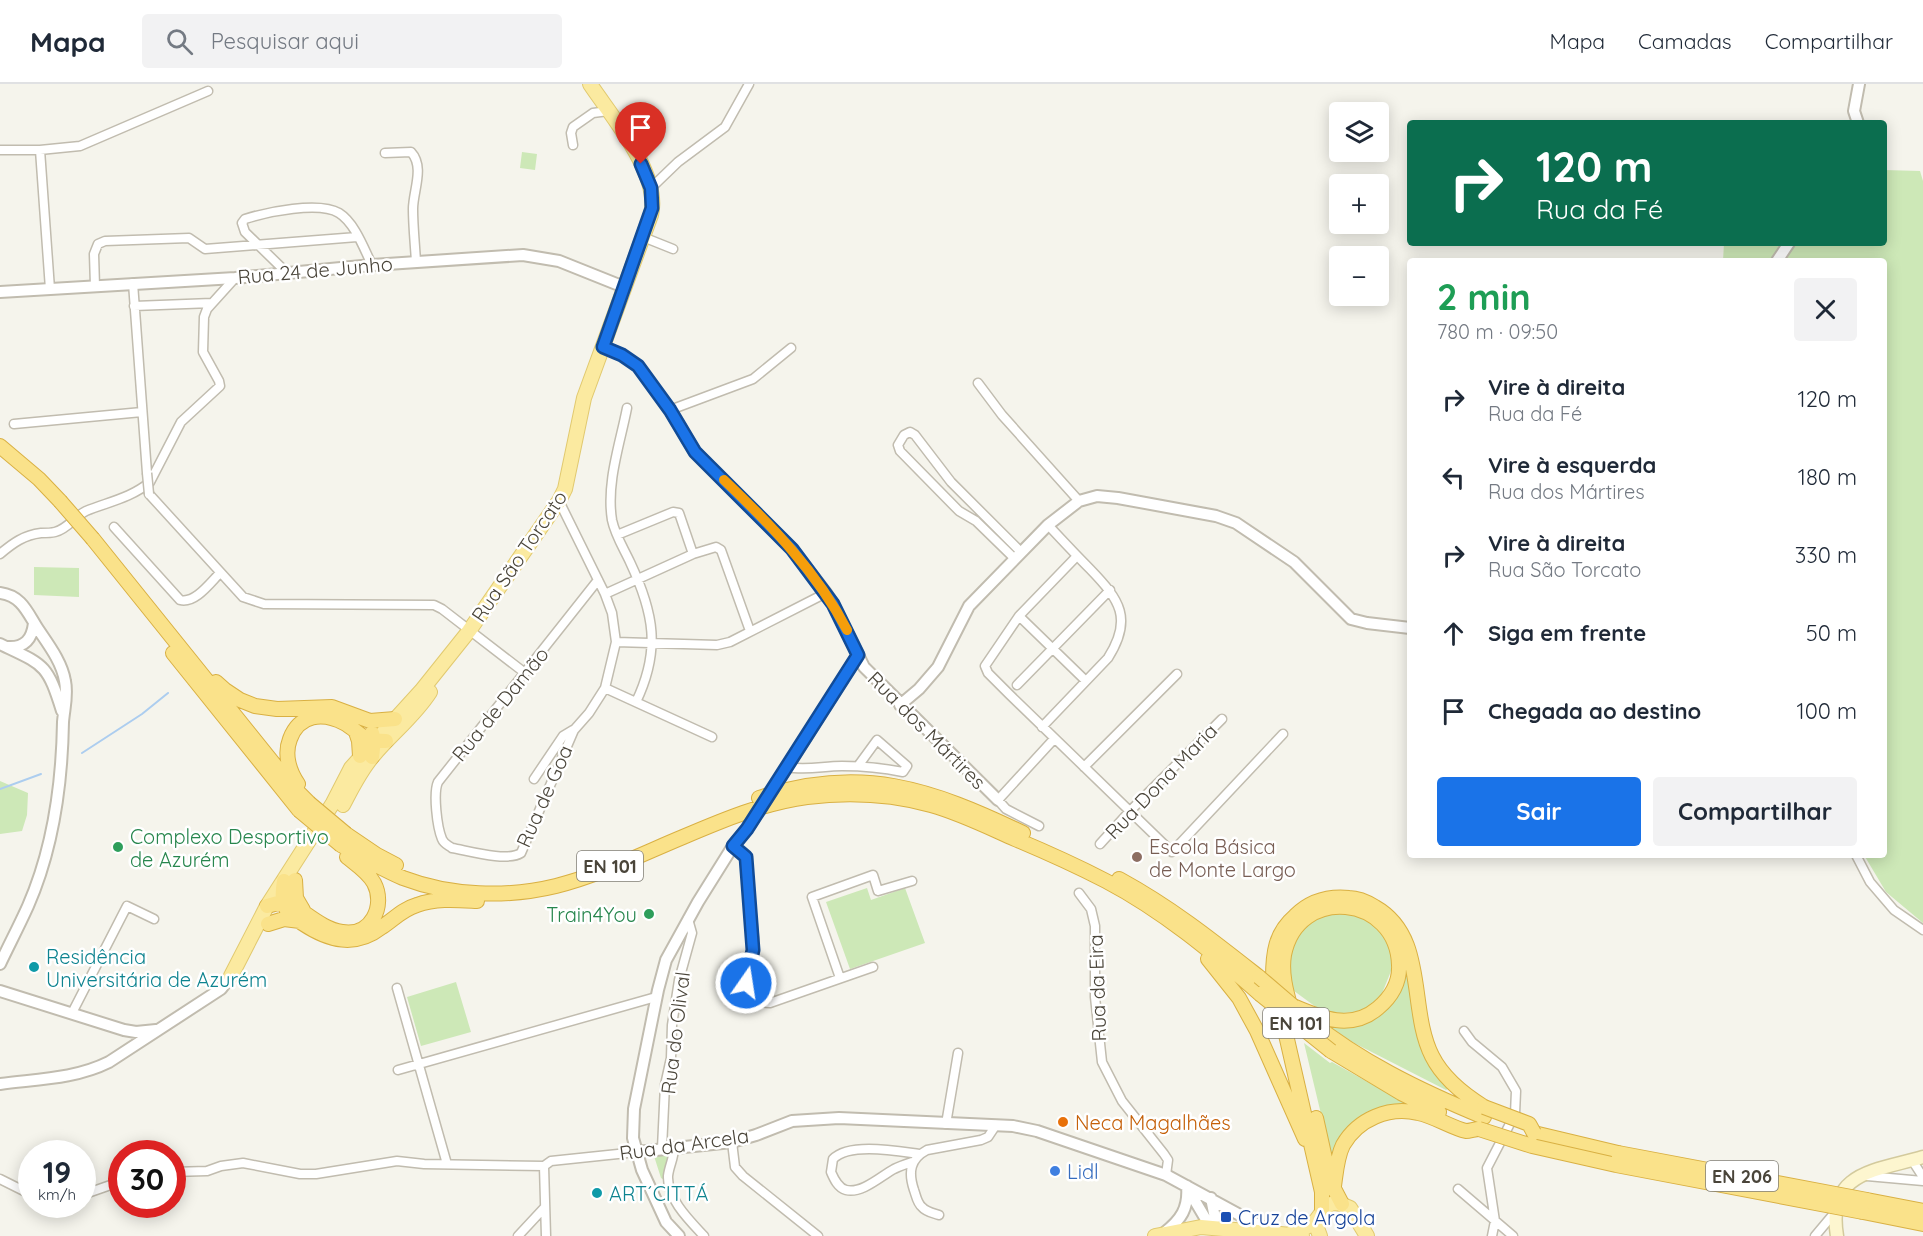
<!DOCTYPE html>
<html lang="pt">
<head>
<meta charset="utf-8">
<style>
  :root { --surface:#fff; --page:#f2f2f3; --text:#1f2937; --muted:#747a83; --line:#e0e1e3; --accent:#1a73e8 }
  body { margin:0; font-family:Quicksand,sans-serif; background:var(--page); color:var(--text); height:100vh; display:flex; flex-direction:column; font-size:22px; white-space:nowrap }
  * { box-sizing:border-box; margin:0 }
  p { font-size:20px; color:var(--muted) }
  .icon { flex:none; width:33px; height:33px; fill:none; stroke:currentColor; stroke-width:2; stroke-linecap:round; stroke-linejoin:round }
  .map { position:relative; flex:1; overflow:hidden }
  .details { position:absolute; left:1407px; top:174px; width:480px; height:600px; display:flex; flex-direction:column; background:var(--surface); border-radius:6px; box-shadow:0 3px 15px #0003 }
  .details>* { flex:none }
  .top-card { position:absolute; left:1407px; top:36px; width:480px; height:126px; border-radius:6px; box-shadow:0 3px 15px #0003; background:#0b6e4f; color:#fff; overflow:hidden }
  .controls { position:absolute; left:1329px; top:18px; display:grid; gap:12px }
  .controls a { display:grid; place-items:center; width:60px; height:60px; border-radius:6px; background:var(--surface); box-shadow:0 3px 15px #0003; font-size:30px }
  .speed { position:absolute; left:18px; top:1056px; display:flex; gap:12px; font-size:30px; font-weight:700; text-align:center }
  .speed>* { display:grid; place-content:center; width:78px; height:78px; border-radius:50%; background:var(--surface); box-shadow:0 3px 15px #0003; line-height:1 }
  .speed small { font-size:15px; font-weight:400 }
  .speed .limit { border:9px solid #d22; background:#fff; color:#111 }
  .pin { position:absolute; display:grid; place-items:center; width:51px; height:51px; color:#fff; margin:-62px -26px; border-radius:50% 50% 50% 0; rotate:-45deg; box-shadow:0 0 6px #0007 }
  .pin .icon { rotate:45deg }
  .me { position:absolute; width:66px; margin:-33px; rotate:13deg; stroke-linejoin:round; filter:drop-shadow(0 0 4px #0008) }
  .turn { display:flex; align-items:center; gap:21px; height:126px; padding:0 30px; font-size:27px }
  .turn .icon { width:78px; height:78px; stroke-width:2.5 }
  .turn b { display:block; font-size:42px; line-height:51px }
  .round { display:grid; place-items:center; flex:none; width:63px; height:63px; border-radius:6px; background:var(--page) }
  .overview { display:flex; align-items:center; justify-content:space-between; height:102px; padding:0 30px }
  h1 { font-size:36px; font-weight:700; line-height:45px; color:#1e9e55 }
  .cta { display:flex; gap:12px; margin-top:auto; padding:12px 30px }
  .cta a { flex:1; height:69px; border-radius:6px; background:var(--accent); color:#fff; font-size:24px; font-weight:700; line-height:69px; text-align:center }
  .cta a+a { background:var(--page); color:var(--text) }
  ul { padding:0; list-style:none }
  li { display:flex; align-items:center; gap:18px; height:78px; padding:0 30px }
  li div { flex:1 }
  li b { display:block; font-size:22px }
  li em { font-style:normal }
  header { display:flex; align-items:center; gap:36px; box-sizing:border-box; height:84px; padding:0 30px; background:var(--surface); border-bottom:2px solid var(--line) }
  header strong { font-size:28px }
  nav { display:flex; gap:33px; margin-inline-start:auto; font-size:21px }
  .search { width:420px; height:54px; background:var(--page); display:flex; align-items:center; gap:15px; box-sizing:border-box; padding:0 21px; border-radius:6px; color:var(--muted); font-size:22px }
  .map>svg:first-child { display:block }
  .green { fill:#cde8b7 }
  .lines { fill:none; stroke-linecap:round; stroke-linejoin:round }
  .stream { stroke:#accdef; stroke-width:2 }
  .minor-casing { stroke:#c1bcaf; stroke-width:11 }
  .tertiary-casing { stroke:#c1bcaf; stroke-width:14 }
  .secondary-casing { stroke:#d3ca9d; stroke-width:15 }
  .primary-casing { stroke:#e1c96f; stroke-width:16 }
  .trunk-casing { stroke:#d9b043; stroke-width:16 }
  .minor { stroke:#fff; stroke-width:8 }
  .tertiary { stroke:#fff; stroke-width:10 }
  .secondary { stroke:#fdf6cf; stroke-width:12 }
  .primary { stroke:#fbeaa0; stroke-width:14 }
  .trunk { stroke:#fae28a; stroke-width:14 }
  .minor-bridge-casing { stroke:#c1bcaf; stroke-width:11; stroke-linecap:butt }
  .tertiary-bridge-casing { stroke:#c1bcaf; stroke-width:14; stroke-linecap:butt }
  .trunk-bridge-casing { stroke:#d9b043; stroke-width:16; stroke-linecap:butt }
  .minor-bridge { stroke:#fff; stroke-width:8 }
  .tertiary-bridge { stroke:#fff; stroke-width:10 }
  .trunk-bridge { stroke:#fae28a; stroke-width:14 }
  .route-casing { stroke:#114b97; stroke-width:15 }
  .route { stroke:#1a73e8; stroke-width:10 }
  .slow { stroke:#f59e0b; stroke-width:10 }
  .leisure-dot { fill:#2e9e5b; stroke:#fff; stroke-width:2 }
  .education-dot { fill:#8d6e63; stroke:#fff; stroke-width:2 }
  .culture-dot { fill:#0f9aa8; stroke:#fff; stroke-width:2 }
  .food-dot { fill:#e8710a; stroke:#fff; stroke-width:2 }
  .shop-dot { fill:#3f7fe0; stroke:#fff; stroke-width:2 }
  .transit-dot { fill:#1a4fb4; stroke:#fff; stroke-width:2 }
  .labels { text-anchor:middle; dominant-baseline:central; stroke-width:5; stroke-linejoin:round; paint-order:stroke }
  .shield { fill:#fff; stroke:#807d75; stroke-width:1.5 }
  .shield-label { font-size:18px; font-weight:bold; fill:#4a453a }
  .street-label { font-size:20px; fill:#4a453a; stroke:#fff }
  .leisure-label { font-size:20px; fill:#27864d; stroke:#fff; text-anchor:start }
  .education-label { font-size:20px; fill:#785e54; stroke:#fff; text-anchor:start }
  .culture-label { font-size:20px; fill:#0d838f; stroke:#fff; text-anchor:start }
  .food-label { font-size:20px; fill:#c56008; stroke:#fff; text-anchor:start }
  .shop-label { font-size:20px; fill:#366cbe; stroke:#fff; text-anchor:start }
  .transit-label { font-size:20px; fill:#164399; stroke:#fff; text-anchor:start }
</style>
</head>
<body>
<header>
<strong>Mapa</strong>
<div class="search"><svg class="icon" aria-label="search" viewBox="0 0 24 24"><circle cx="10" cy="10" r="6"/><path d="M15 15l6 6"/></svg>Pesquisar aqui</div>
<nav><a>Mapa</a><a>Camadas</a><a>Compartilhar</a></nav>
</header>
<div class="map">
<svg width="1923" height="1152" viewBox="0 0 1923 1152">
  <rect width="100%" height="100%" fill="#f5f4ec"/>
  <path class="green" d="M522,68L537,70L535,86L520,84Z
    M1884,86L1920,87L1923,97V839L1886,808L1864,771H1884V177H1723L1724,159H1884Z
    M34,483L79,484V513L34,511Z
    M0,697L28,709L27,731L22,747L0,750Z
    M867,804L871,816L905,804L925,859L850,885L826,818Z
    M1340,828L1364,834L1382,848L1388,860L1391,872V887L1381,912L1363,927L1333,930L1320,926L1290,904C1289,858 1292,839 1340,828Z
    M1401,860L1412,911L1451,1003L1446,1006L1354,959L1323,938L1388,923Z
    M456,898L471,948L421,962L407,913Z
    M1304,959L1330,979L1332,978L1409,1021C1359,1024 1356,1034 1332,1076Z
    M672,1070L666,1097L661,1094L654,1072Z"/>
  <g class="lines">
    <path class="stream" d="M82,669L142,630L168,609
      M0,705L41,690"/>
    <g class="minor-casing">
      <path id="minor" d="M573,61L571,49L573,43L593,29L608,27
        M0,66H40L80,62L208,7
        M40,66L50,205
        M385,69L411,68C425,83 413,107 413,125C413,142 415,160 416,178
        M651,104L678,78L725,43L749,0
        M643,153L673,165
        M286,188L245,148L242,139L245,135C267,128 319,117 339,129C355,139 364,165 372,181
        M133,199L147,389
        M95,202L94,170L98,160L105,157L189,154L205,165L357,153
        M134,222L212,219
        M978,299L1002,331L1079,417
        M627,324C620,360 606,399 612,436C615,451 624,465 630,478C654,529 661,566 636,618
        M670,326L753,295L791,264
        M14,340L142,328
        M149,410L243,513L264,520L434,521L442,525L525,589
        M559,417L605,510L612,529L616,558L605,604L589,629L574,646L521,769C507,778 469,767 452,764C448,761 444,760 442,755C437,743 433,709 438,698L598,496
        M114,443L180,516C195,520 210,499 220,489
        M617,451L673,428L679,429L693,470
        M0,470C13,459 24,451 41,449C46,449 51,449 55,448C68,445 75,432 86,427C108,418 131,414 150,398L181,338L220,302L219,297L203,268L204,233L207,225L235,194
        M1077,472L1019,532L985,582L988,589L1009,610L1172,768L1283,650
        M1015,475L976,437L959,427L900,367L898,361L904,351L910,348L915,351L951,398L1021,468
        M605,510L693,470L716,463L721,466L750,547
        M1019,532L1086,597
        M616,558L717,561L730,558L826,509
        M1017,601L1110,506
        M605,604L712,653
        M1042,643L1108,574C1133,535 1120,516 1090,485C1076,471 1062,456 1048,441
        M787,683C806,687 823,682 842,682C863,682 883,684 903,688L907,682L877,656L858,682
        M1084,683L1177,590
        M534,695L563,652L573,646
        M1039,742L1006,725L998,716L1054,655
        M1100,760L1130,727L1222,635
        M733,762L746,773L754,854C753,876 730,918 770,919L873,883
        M1856,771L1870,798L1894,826L1923,846
        M1079,809L1091,825L1095,842V913L1102,978L1122,1017L1164,1070L1168,1076L1166,1091
        M840,894L812,813L873,791L878,807L912,797
        M397,904L447,1080
        M72,929L127,822L154,835
        M1464,947L1472,958L1502,983L1516,1007L1515,1030L1487,1084L1495,1137L1492,1152
        M398,986L656,913
        M946,1040L958,969
        M732,1058L735,1083L743,1092L818,1152
        M662,1064L665,1001L671,974L672,941L679,896L692,849L688,835
        M674,1064C674,1074 669,1082 668,1092C667,1115 690,1137 704,1152
        M1912,1076L1923,1093
        M912,1078C906,1080 900,1082 894,1085C881,1092 862,1110 846,1106C838,1104 834,1095 831,1088L833,1075C849,1058 897,1067 919,1070
        M544,1082L546,1152
        M172,1088L207,1087L221,1082L243,1079L300,1090H316L397,1077L424,1080L544,1082L551,1077L637,1068
        M1867,1092L1923,1097
        M0,1095L32,1111
        M1458,1105L1513,1152
        M82,1111L122,1097
        M939,1131C933,1129 926,1128 922,1123C917,1119 916,1111 914,1106C908,1088 910,1075 927,1066L981,1056L988,1053L996,1041
        M518,1152L545,1123
        M1815,1152L1836,1127"/>
    </g>
    <g class="tertiary-casing">
      <path id="tertiary" d="M1858,39L1854,27L1859,0
        M1777,177L1789,159
        M0,208L235,194L372,181L523,171L559,177L624,203
        M603,263L622,271L638,282L670,326L695,368L792,465L826,509L833,520L864,583L998,716
        M0,509C22,512 27,528 38,545C48,560 62,578 65,597C68,611 64,625 63,638C62,700 53,765 28,822C19,842 9,861 0,880
        M0,560C44,581 47,579 62,627
        M8,563C25,564 32,555 34,539
        M900,621L919,605L938,583L969,522L1048,441L1079,417L1097,412L1118,414L1216,432L1236,439L1294,478L1351,535L1367,539L1410,544
        M780,694L858,571
        M0,907L124,946L136,948L156,946
        M0,1000C37,995 75,995 109,978L221,905L231,892
        M637,1068L732,1058L756,1051L792,1037L839,1034L1013,1042L1037,1047L1166,1091L1271,1148
        M1188,1105L1211,1144
        M1211,1144L1215,1134L1211,1114
        M1164,1149C1181,1136 1189,1124 1187,1102
        M679,1152L666,1138L642,1086L633,1054L634,1025L658,906L666,876L698,818L733,762L747,745"/>
    </g>
    <g class="secondary-casing">
      <path id="secondary" d="M1837,1152C1826,1087 1876,1087 1923,1073"/>
    </g>
    <g class="primary-casing">
      <path id="primary" d="M343,721C352,704 360,687 373,672C391,650 414,633 430,608
        M231,892L267,822L333,719L351,684L421,607L469,547L559,417L565,405L584,314L651,131C661,90 612,33 590,0
        M1317,1136V1144L1320,1152
        M1290,1150C1298,1146 1311,1143 1317,1135C1327,1121 1330,1114 1350,1124L1367,1152
        M1155,1152L1201,1143L1302,1152"/>
    </g>
    <g class="trunk-casing">
      <path id="trunk" d="M0,362L39,395L60,417
        M93,455L290,700L309,719
        M173,569L299,726
        M216,598L225,606L240,616L255,622L277,625L332,623L370,637L395,635
        M356,648L359,657L360,672
        M372,673L374,656L372,649
        M298,700C289,687 284,670 290,655C299,630 323,628 344,639C352,643 359,651 367,655C373,657 380,657 386,657
        M759,714C861,680 931,705 1023,749
        M346,750L377,771L396,781
        M341,761C361,773 381,785 403,794C450,812 507,814 556,802C600,791 642,770 683,753C723,736 763,719 807,713C848,708 891,710 931,721C960,729 988,743 1015,755C1046,768 1077,782 1106,797C1163,827 1212,868 1260,910
        M1119,795C1172,824 1212,856 1259,893
        M295,796L296,814L303,826
        M284,797C280,821 283,825 302,839C329,857 355,864 382,843C394,835 403,825 417,821C436,814 458,816 477,817
        M267,822L285,817C304,826 321,845 342,848C371,853 386,822 374,799C368,788 357,781 347,773
        M268,840L284,835L300,837
        M1208,875L1239,914L1257,947L1305,1055
        M1291,925C1286,907 1281,889 1284,871C1298,800 1397,811 1399,881C1400,899 1391,913 1378,924C1351,947 1321,934 1293,922
        M1303,931C1356,976 1421,1007 1484,1033
        M1331,967L1401,1009L1439,1028
        M1316,1034L1330,1097L1342,1120
        M1534,1049L1618,1069
        M1334,1102C1336,1088 1337,1073 1343,1061C1358,1035 1389,1022 1418,1029C1434,1032 1452,1044 1466,1047C1470,1047 1475,1045 1479,1045
        M1867,1116L1923,1127
        M1322,1126V1108L1273,894C1273,870 1275,849 1295,832C1310,817 1329,812 1349,814C1358,814 1367,818 1375,823C1428,853 1408,925 1432,972C1443,994 1463,1010 1484,1023
        M1863,1128L1923,1140"/>
    </g>
    <use href="#minor" class="minor"/>
    <use href="#tertiary" class="tertiary"/>
    <use href="#secondary" class="secondary"/>
    <use href="#primary" class="primary"/>
    <use href="#trunk" class="trunk"/>
    <g class="minor-bridge-casing">
      <path id="minor-bridge" d="M147,389L149,410"/>
    </g>
    <g class="tertiary-bridge-casing">
      <path id="tertiary-bridge" d="M747,745L780,694"/>
    </g>
    <g class="trunk-bridge-casing">
      <path id="trunk-bridge" d="M60,417L93,455
        M309,719L346,750
        M299,726L341,761
        M1259,893L1293,922
        M1260,910L1331,967
        M1484,1023L1529,1040L1534,1049
        M1479,1045L1532,1062L1616,1081L1863,1128
        M1618,1069L1867,1116"/>
    </g>
    <use href="#minor-bridge" class="minor-bridge"/>
    <use href="#tertiary-bridge" class="tertiary-bridge"/>
    <use href="#trunk-bridge" class="trunk-bridge"/>
  </g>
  <g class="lines">
    <g class="route-casing">
      <path id="route" d="M641,80L651,104L652,124L603,263L622,271L638,282L670,326L695,368L792,465L833,520L858,571L747,745L733,762L746,773L753,866L746,899"/>
    </g>
    <use href="#route" class="route"/>
    <path class="slow" d="M724,396C771,441 817,488 847,546"/>
  </g>
  <g class="leisure-dot">
    <circle cx="118" cy="763" r="6"/>
    <circle cx="649" cy="830" r="6"/>
  </g>
  <circle class="education-dot" cx="1137" cy="773" r="6"/>
  <g class="culture-dot">
    <circle cx="34" cy="883" r="6"/>
    <circle cx="597" cy="1109" r="6"/>
  </g>
  <circle class="food-dot" cx="1063" cy="1038" r="6"/>
  <circle class="shop-dot" cx="1055" cy="1087" r="6"/>
  <rect class="transit-dot" x="1220" y="1127" width="12" height="12" rx="3"/>
  <g class="labels">
    <g class="shield">
      <rect x="577" y="767" width="66" height="30" rx="4.5"/>
      <rect x="1263" y="924" width="66" height="30" rx="4.5"/>
      <rect x="1706" y="1077" width="72" height="30" rx="4.5"/>
    </g>
    <g class="shield-label">
      <text x="610" y="782">EN 101</text>
      <text x="1296" y="939">EN 101</text>
      <text x="1742" y="1092">EN 206</text>
    </g>
    <g class="street-label">
      <text transform="translate(315 186) rotate(-5)">Rua 24 de Junho</text>
      <text transform="translate(519 472) rotate(-56)">Rua São Torcato</text>
      <text transform="translate(500 620) rotate(-51)">Rua de Damão</text>
      <text transform="translate(927 646) rotate(45)">Rua dos Mártires</text>
      <text transform="translate(1161 697) rotate(-46)">Rua Dona Maria</text>
      <text transform="translate(544 712) rotate(-66)">Rua de Goa</text>
      <text transform="translate(1097 904) rotate(-92)">Rua da Eira</text>
      <text transform="translate(675 949) rotate(-83)">Rua do Olival</text>
      <text transform="translate(684 1060) rotate(-8)">Rua da Arcela</text>
    </g>
    <g class="leisure-label">
      <text x="130" y="752">Complexo Desportivo<tspan x="130" dy="23">de Azurém</tspan></text>
      <text x="637" y="830" text-anchor="end">Train4You</text>
    </g>
    <g class="education-label">
      <text x="1149" y="762">Escola Básica<tspan x="1149" dy="23">de Monte Largo</tspan></text>
    </g>
    <g class="culture-label">
      <text x="46" y="872">Residência<tspan x="46" dy="23">Universitária de Azurém</tspan></text>
      <text x="609" y="1109">ART´CITTÁ</text>
    </g>
    <g class="food-label">
      <text x="1075" y="1038">Neca Magalhães</text>
    </g>
    <g class="shop-label">
      <text x="1067" y="1087">Lidl</text>
    </g>
    <g class="transit-label">
      <text x="1238" y="1133">Cruz de Argola</text>
    </g>
  </g>
</svg>
<div class="controls">
<a><svg class="icon" aria-label="layers" viewBox="0 0 24 24"><path d="M12 4l9 5-9 5-9-5zM3 14l9 5 9-5"/></svg></a>
<a>+</a>
<a>−</a>
</div>
<div class="speed"><div>19<small>km/h</small></div><div class="limit">30</div></div>
<div class="pin" style="left:641px;top:80px;background:#d93025"><svg class="icon" aria-label="arrive" viewBox="0 0 24 24"><path d="M6 21V4h12l-3 4 3 4H6"/></svg></div>
<svg class="me" style="left:746px;top:899px" viewBox="-20 -20 40 40"><circle r="17" fill="#1a73e8" stroke="#fff" stroke-width="3"/><path d="M0-11L8 9 0 5-8 9z" fill="#fff"/></svg>
<div class="top-card">
<div class="turn"><svg class="icon" aria-label="right" viewBox="0 0 24 24"><path d="M7 20v-9h11M14 6l5 5-5 5"/></svg><div><b>120 m</b>Rua da Fé</div></div>
</div>
<section class="details">
<div class="overview"><div><h1>2 min</h1><p>780 m · 09:50</p></div><a class="round"><svg class="icon" aria-label="close" viewBox="0 0 24 24"><path d="M6 6l12 12M18 6L6 18"/></svg></a></div>
<ul>
<li><svg class="icon" aria-label="right" viewBox="0 0 24 24"><path d="M7 20v-9h11M14 6l5 5-5 5"/></svg><div><b>Vire à direita</b><p>Rua da Fé</p></div><em>120 m</em></li>
<li><svg class="icon" aria-label="left" viewBox="0 0 24 24"><path d="M17 20v-9H6M10 6l-5 5 5 5"/></svg><div><b>Vire à esquerda</b><p>Rua dos Mártires</p></div><em>180 m</em></li>
<li><svg class="icon" aria-label="right" viewBox="0 0 24 24"><path d="M7 20v-9h11M14 6l5 5-5 5"/></svg><div><b>Vire à direita</b><p>Rua São Torcato</p></div><em>330 m</em></li>
<li><svg class="icon" aria-label="ahead" viewBox="0 0 24 24"><path d="M12 20V5M6 11l6-6 6 6"/></svg><div><b>Siga em frente</b></div><em>50 m</em></li>
<li><svg class="icon" aria-label="arrive" viewBox="0 0 24 24"><path d="M6 21V4h12l-3 4 3 4H6"/></svg><div><b>Chegada ao destino</b></div><em>100 m</em></li>
</ul>
<div class="cta"><a>Sair</a><a>Compartilhar</a></div>
</section>
</div>
</body>
</html>
